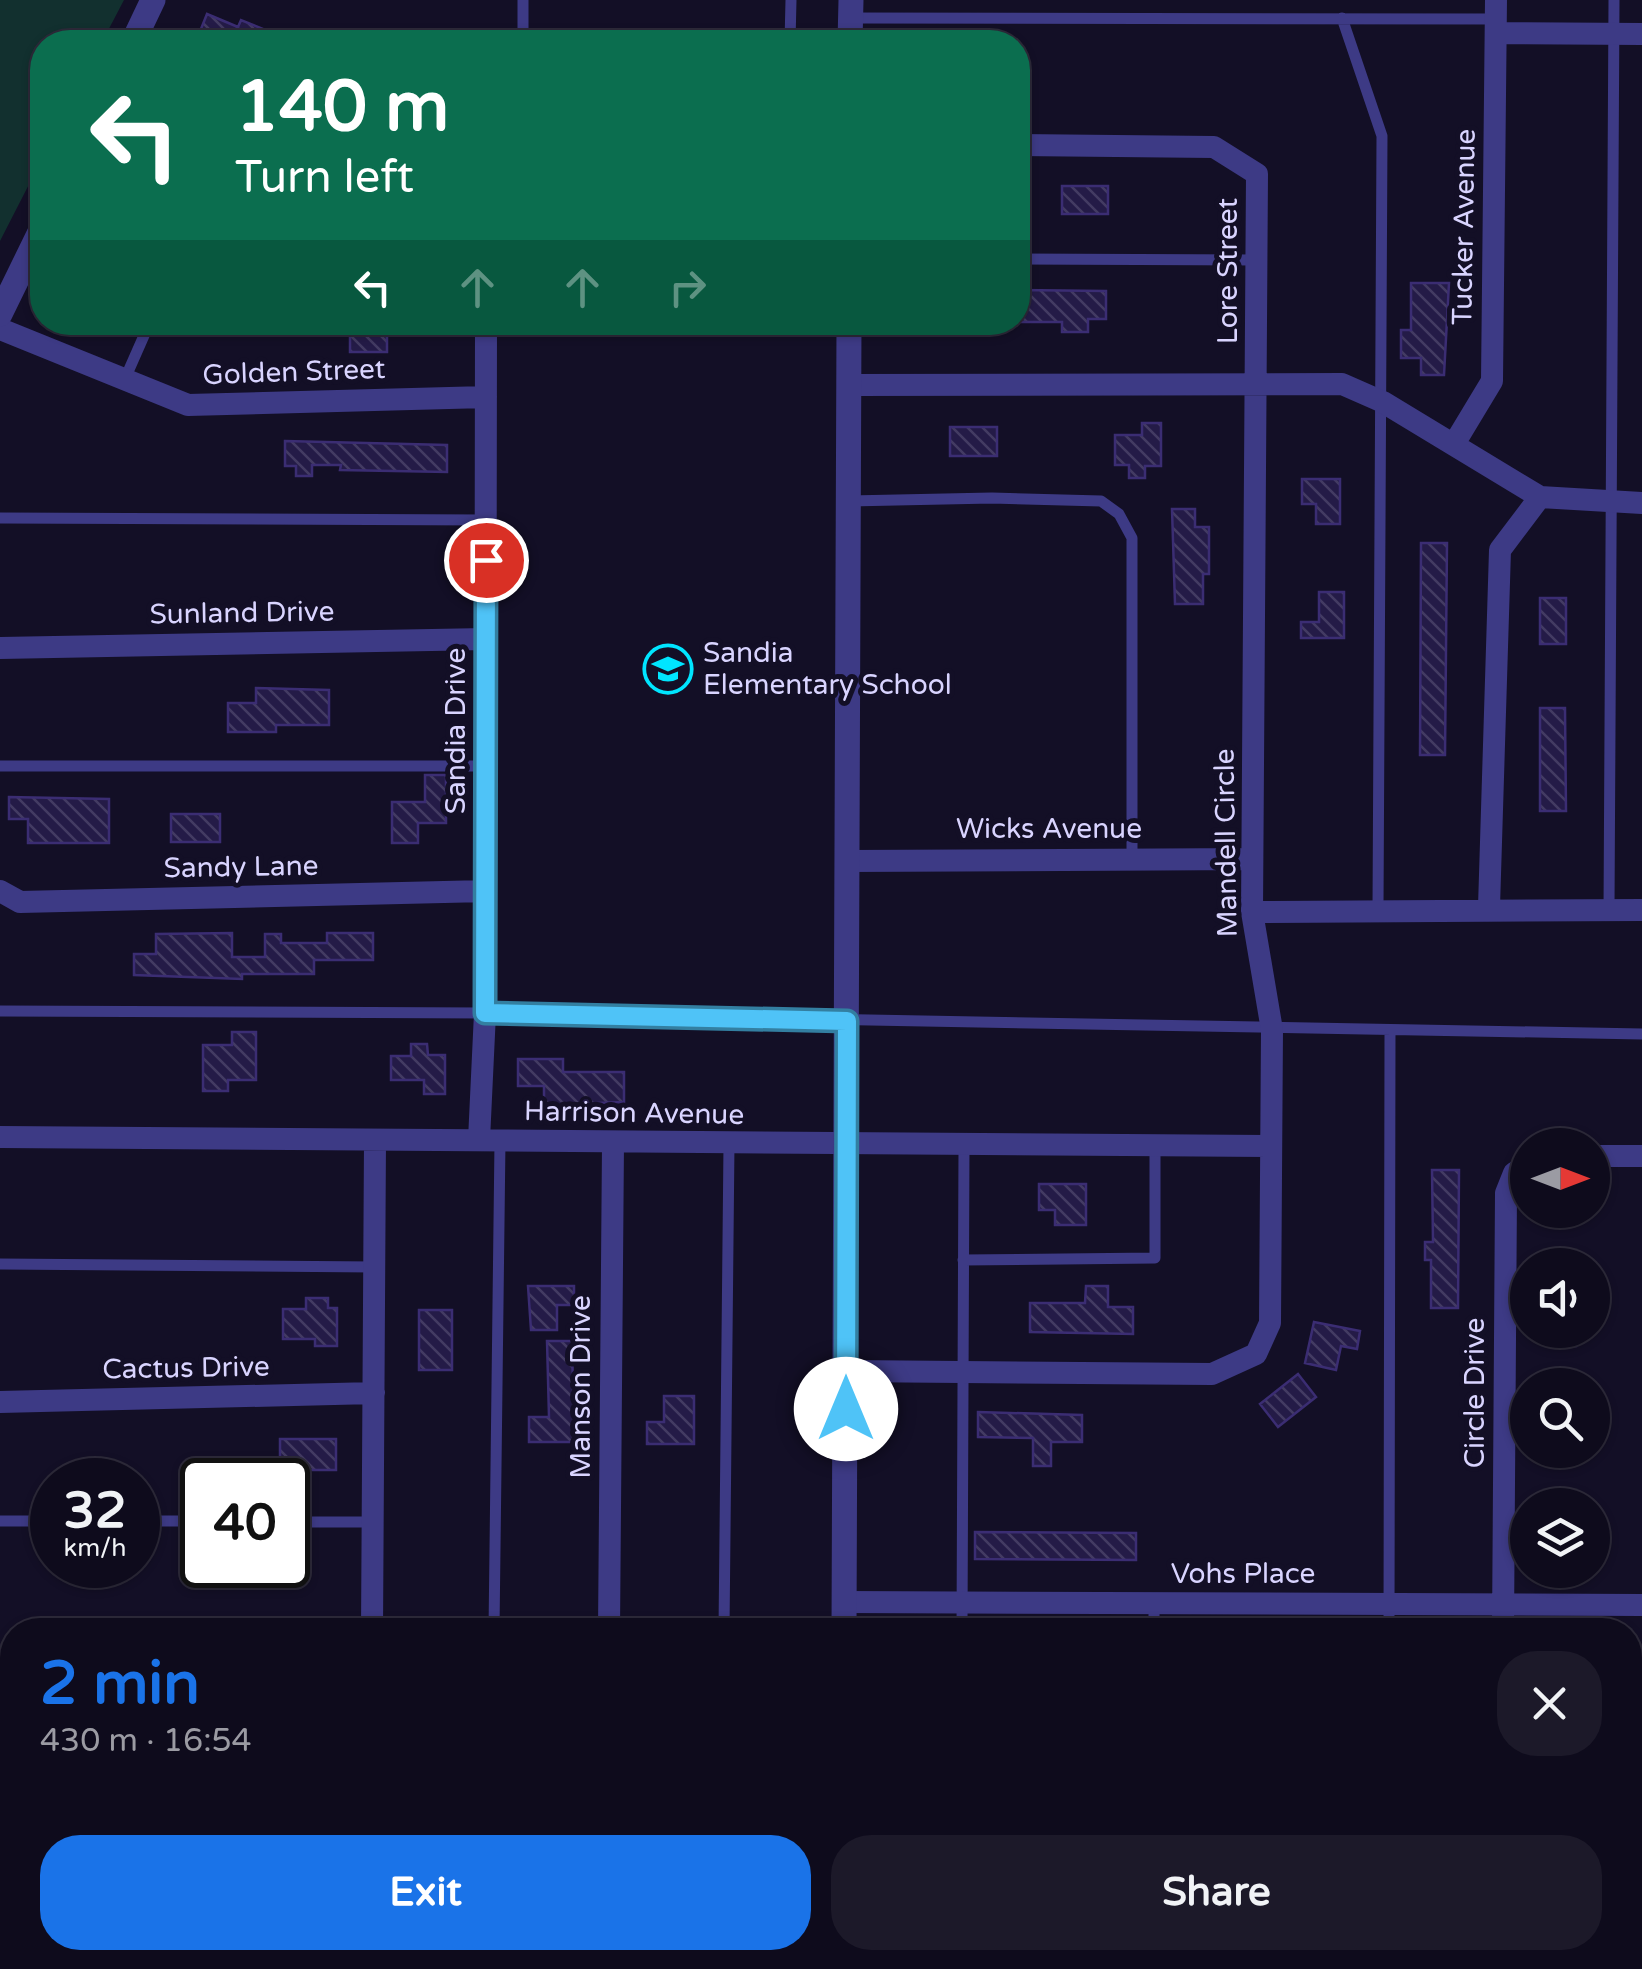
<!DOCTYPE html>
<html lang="en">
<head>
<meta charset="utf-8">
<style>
  :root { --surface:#0e0b1c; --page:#1c1929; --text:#f1f3f6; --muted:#9b9ba3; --line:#2e2b3b; --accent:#1a73e8 }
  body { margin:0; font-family:"Varela Round",sans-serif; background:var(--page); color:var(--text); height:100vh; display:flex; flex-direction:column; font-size:38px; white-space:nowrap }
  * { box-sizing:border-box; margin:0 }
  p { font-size:32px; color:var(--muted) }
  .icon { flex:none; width:55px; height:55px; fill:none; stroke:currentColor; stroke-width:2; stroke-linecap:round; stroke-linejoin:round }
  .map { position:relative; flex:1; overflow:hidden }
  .drawer { position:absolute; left:0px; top:1618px; width:1642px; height:352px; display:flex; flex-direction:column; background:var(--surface); border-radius:40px 40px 0 0; box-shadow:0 2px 8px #0004,0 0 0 2px var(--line) }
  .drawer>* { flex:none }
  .hud { position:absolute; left:30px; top:30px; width:1000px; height:305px; border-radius:40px; box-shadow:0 2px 8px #0004,0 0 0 2px var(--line); background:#0b6e4f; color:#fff; overflow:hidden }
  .needle { width:65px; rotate:90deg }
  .controls { position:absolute; left:1510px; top:1128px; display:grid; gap:20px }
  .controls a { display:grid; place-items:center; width:100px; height:100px; border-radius:50%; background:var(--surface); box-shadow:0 2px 8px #0004,0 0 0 2px var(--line); font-size:50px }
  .speed { position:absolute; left:30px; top:1458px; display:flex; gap:20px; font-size:50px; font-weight:700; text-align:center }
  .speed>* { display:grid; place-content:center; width:130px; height:130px; border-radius:50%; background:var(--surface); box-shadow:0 2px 8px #0004,0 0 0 2px var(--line); line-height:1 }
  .speed small { font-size:25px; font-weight:400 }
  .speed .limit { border:5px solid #111; border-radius:15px; background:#fff; color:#111 }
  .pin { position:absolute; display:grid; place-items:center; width:85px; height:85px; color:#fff; margin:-42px; border:5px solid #fff; border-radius:50%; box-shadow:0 2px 10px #0007 }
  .me { position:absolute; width:110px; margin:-55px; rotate:0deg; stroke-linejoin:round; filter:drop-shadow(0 0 8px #0008) }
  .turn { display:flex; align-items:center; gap:35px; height:210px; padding:0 40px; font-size:45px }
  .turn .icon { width:130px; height:130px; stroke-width:2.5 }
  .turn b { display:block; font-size:70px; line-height:85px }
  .lanes { display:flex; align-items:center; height:95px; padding:0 40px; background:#0003; justify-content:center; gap:50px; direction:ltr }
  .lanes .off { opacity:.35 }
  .round { display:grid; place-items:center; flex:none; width:105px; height:105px; border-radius:40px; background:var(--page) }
  .summary { display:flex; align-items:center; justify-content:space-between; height:170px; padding:0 40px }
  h1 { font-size:60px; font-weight:700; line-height:75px; color:var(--accent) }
  .button { display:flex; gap:20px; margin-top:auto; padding:20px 40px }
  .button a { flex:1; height:115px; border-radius:40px; background:var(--accent); color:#fff; font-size:40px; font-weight:700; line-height:115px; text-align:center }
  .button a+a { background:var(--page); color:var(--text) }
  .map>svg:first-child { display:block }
  .green { fill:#12302f }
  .building { fill:url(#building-back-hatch); stroke:#3b2d73; stroke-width:2.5 }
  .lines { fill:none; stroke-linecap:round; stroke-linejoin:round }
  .service { stroke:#3d3a85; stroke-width:11 }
  .minor { stroke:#3d3a85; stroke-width:22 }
  .tertiary { stroke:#3d3a85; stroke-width:25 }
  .route-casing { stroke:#337fa1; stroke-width:25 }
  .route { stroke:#4fc3f7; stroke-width:18 }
  .labels { text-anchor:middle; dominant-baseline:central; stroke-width:10; stroke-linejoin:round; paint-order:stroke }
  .street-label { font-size:28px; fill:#d9d4ff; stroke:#130f26 }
  .poi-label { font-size:28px; fill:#d9d4ff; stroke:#130f26; text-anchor:start }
</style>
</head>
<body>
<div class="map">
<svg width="1642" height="1969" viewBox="0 0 1642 1969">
  <defs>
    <pattern id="building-back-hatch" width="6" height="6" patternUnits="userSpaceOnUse" patternTransform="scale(2.5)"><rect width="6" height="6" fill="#241b47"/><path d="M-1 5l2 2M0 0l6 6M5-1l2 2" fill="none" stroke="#433b63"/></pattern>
  </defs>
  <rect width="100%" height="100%" fill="#130f26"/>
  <path class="green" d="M0,0H124L102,42H42V159L0,241Z"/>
  <path class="building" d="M207,14L238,27L241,20L295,42H206L197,39Z
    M1062,186H1108V214H1062Z
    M1411,283H1449L1444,375H1421V358H1401V330H1411Z
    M1018,290L1106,291V319H1088V332H1062V322H1018Z
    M358,322H387V352H350V324Z
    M1142,423H1161V466H1145V478H1129V465H1115V435H1142Z
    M950,427H997V456H950Z
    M285,441L447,445V472L340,470L341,465H312V476H296V466H285Z
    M1302,479H1340V524H1316V504H1302Z
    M1172,509H1195V527H1209V574H1203V604H1175Z
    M1421,543H1447L1445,755H1420Z
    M1319,592H1344V638H1301V622H1319Z
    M1540,598H1566V644H1540Z
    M256,688L329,690V725H276V732H228V703H256Z
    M1540,708H1565L1566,811H1540Z
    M425,775H446V823H418V843H392V802H425Z
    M9,797L109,799V843H28V819H9Z
    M171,814H220V842H171Z
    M232,933V957H265V934H281V943H327V933H373V960H314V974H242V979L134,975V954H156V934Z
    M232,1032H256V1080H228V1091H203V1045H232Z
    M411,1044H427L428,1055H445V1094H424V1080H391V1056H411Z
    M518,1059H563V1072H624V1102L544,1105V1086H518Z
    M1432,1170H1459L1458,1308H1431V1260H1425V1242H1433Z
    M1039,1184H1086V1225H1055V1210H1039Z
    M528,1286H574V1305H557V1330H531Z
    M1086,1286H1108V1307H1133V1334L1030,1332V1303H1085Z
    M306,1298H328V1308H337V1346H315V1339H283V1309H306Z
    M419,1310H452V1370H419Z
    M1314,1322L1360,1331L1357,1349L1341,1346L1336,1370L1305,1363Z
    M1550,1330H1576V1346H1550Z
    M547,1341H572L574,1442H529V1417H549Z
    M1298,1374L1316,1397L1278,1427L1260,1404Z
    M664,1396H694V1444H647V1422H664Z
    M978,1412L1082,1415V1442H1051V1466H1033V1438L978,1437Z
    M280,1439H336V1470H280Z
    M975,1532L1136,1533V1560L975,1559Z"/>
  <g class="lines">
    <path class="service" d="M523,0V42
      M850,18L1496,19
      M1342,18L1382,136L1378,909
      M790,42L791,0
      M1018,259L1257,260
      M124,381L150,322
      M849,501L992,498L1101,501L1119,514L1132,538V859
      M0,518L486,520
      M0,766H486
      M1609,910L1614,0
      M0,1011L485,1013L1642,1034
      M963,1260L1155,1258V1146
      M0,1264L375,1267
      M0,1521H52
      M138,1521H202
      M288,1522H373
      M494,1630L500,1141
      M724,1630L729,1144
      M962,1630L964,1146
      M1154,1630V1604
      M1389,1630L1390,1032
      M0,1828L12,1811
      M1153,1958V1969
      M247,1969V1958
      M491,1969V1958
      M721,1969V1958
      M1033,1969L1055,1958
      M1388,1969V1958"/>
    <path class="minor" d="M1496,33L1642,34
      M0,329L188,405L486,397
      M849,385L1342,384L1383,402L1540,497L1642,503
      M1454,444L1492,381L1496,0
      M0,648L486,639
      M847,861L1252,859
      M0,891L20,902L486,891
      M1489,907L1500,550L1540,497
      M1252,912L1642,910
      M0,1137L1268,1146
      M479,1140L485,1013L486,322
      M1592,1156H1642
      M846,1371L1212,1374L1256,1354L1270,1323L1272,1030L1252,912L1257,174L1214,147L1018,145
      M0,1402L374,1393
      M844,1602L1642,1605
      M372,1630L375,1141
      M609,1630L613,1144
      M1503,1630L1506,1193L1514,1173L1528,1164
      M0,1674L12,1668
      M610,1958V1969
      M1268,1958V1969
      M111,1969V1958
      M372,1969V1958
      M863,1969L872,1958
      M1501,1969V1958"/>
    <path class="tertiary" d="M133,42L153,0
      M850,42L851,0
      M0,314L42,228
      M844,1630L849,322
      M845,1969L847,1958"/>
  </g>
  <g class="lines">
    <g class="route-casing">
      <path id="route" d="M486,560L485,1013L847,1021L846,1409"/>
    </g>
    <use href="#route" class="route"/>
  </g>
  <defs>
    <g id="school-ring" transform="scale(2.5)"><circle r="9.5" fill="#130f26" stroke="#00e5ff" stroke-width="1.5"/><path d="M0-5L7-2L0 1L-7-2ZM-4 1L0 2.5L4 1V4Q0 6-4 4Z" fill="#00e5ff"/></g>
  </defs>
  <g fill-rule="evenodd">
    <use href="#school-ring" x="668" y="669"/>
  </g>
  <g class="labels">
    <g class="street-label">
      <text transform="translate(1464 227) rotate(-89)">Tucker Avenue</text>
      <text transform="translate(1228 271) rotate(-90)">Lore Street</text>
      <text transform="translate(294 372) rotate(-2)">Golden Street</text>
      <text transform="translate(242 613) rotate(-1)">Sunland Drive</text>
      <text transform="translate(456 731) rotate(-90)">Sandia Drive</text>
      <text x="1049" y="829">Wicks Avenue</text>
      <text transform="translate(1226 843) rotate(-91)">Mandell Circle</text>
      <text transform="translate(241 867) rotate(-1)">Sandy Lane</text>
      <text transform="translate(634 1113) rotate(1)">Harrison Avenue</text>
      <text transform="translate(186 1368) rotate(-1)">Cactus Drive</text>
      <text transform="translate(581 1387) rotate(-90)">Manson Drive</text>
      <text transform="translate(1475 1393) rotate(-90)">Circle Drive</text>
      <text x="1243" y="1574">Vohs Place</text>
    </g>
    <g class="poi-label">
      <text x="703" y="653">Sandia<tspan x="703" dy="32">Elementary School</tspan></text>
    </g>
  </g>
</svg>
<div class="controls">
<a><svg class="needle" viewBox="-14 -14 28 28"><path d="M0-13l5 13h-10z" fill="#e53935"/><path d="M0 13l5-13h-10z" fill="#9b9ba3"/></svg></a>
<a><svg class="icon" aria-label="sound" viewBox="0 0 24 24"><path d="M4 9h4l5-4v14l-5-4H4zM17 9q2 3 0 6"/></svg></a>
<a><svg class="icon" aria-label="search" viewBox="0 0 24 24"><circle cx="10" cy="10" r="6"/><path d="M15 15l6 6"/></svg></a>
<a><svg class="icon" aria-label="layers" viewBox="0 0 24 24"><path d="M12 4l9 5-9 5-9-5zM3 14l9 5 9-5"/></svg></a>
</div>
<div class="speed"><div>32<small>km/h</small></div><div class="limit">40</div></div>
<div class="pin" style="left:486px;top:560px;background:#d93025"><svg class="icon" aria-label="arrive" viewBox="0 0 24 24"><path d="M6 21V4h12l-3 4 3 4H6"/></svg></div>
<svg class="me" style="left:846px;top:1409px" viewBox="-20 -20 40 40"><circle r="19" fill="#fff"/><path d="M0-13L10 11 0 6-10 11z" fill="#4fc3f7"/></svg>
<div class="hud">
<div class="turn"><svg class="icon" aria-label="left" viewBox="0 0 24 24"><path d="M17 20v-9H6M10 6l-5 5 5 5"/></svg><div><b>140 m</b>Turn left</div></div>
<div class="lanes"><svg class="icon" aria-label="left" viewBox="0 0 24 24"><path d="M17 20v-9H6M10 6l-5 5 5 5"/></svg><svg class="icon off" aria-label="ahead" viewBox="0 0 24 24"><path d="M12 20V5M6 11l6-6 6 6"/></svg><svg class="icon off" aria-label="ahead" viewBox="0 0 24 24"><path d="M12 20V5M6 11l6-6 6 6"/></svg><svg class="icon off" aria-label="right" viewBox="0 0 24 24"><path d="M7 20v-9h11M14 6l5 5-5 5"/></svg></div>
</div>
<section class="drawer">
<div class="summary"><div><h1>2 min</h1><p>430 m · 16:54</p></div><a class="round"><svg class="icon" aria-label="close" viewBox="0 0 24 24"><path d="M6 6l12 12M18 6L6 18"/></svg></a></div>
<div class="button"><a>Exit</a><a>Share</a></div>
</section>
</div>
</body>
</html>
